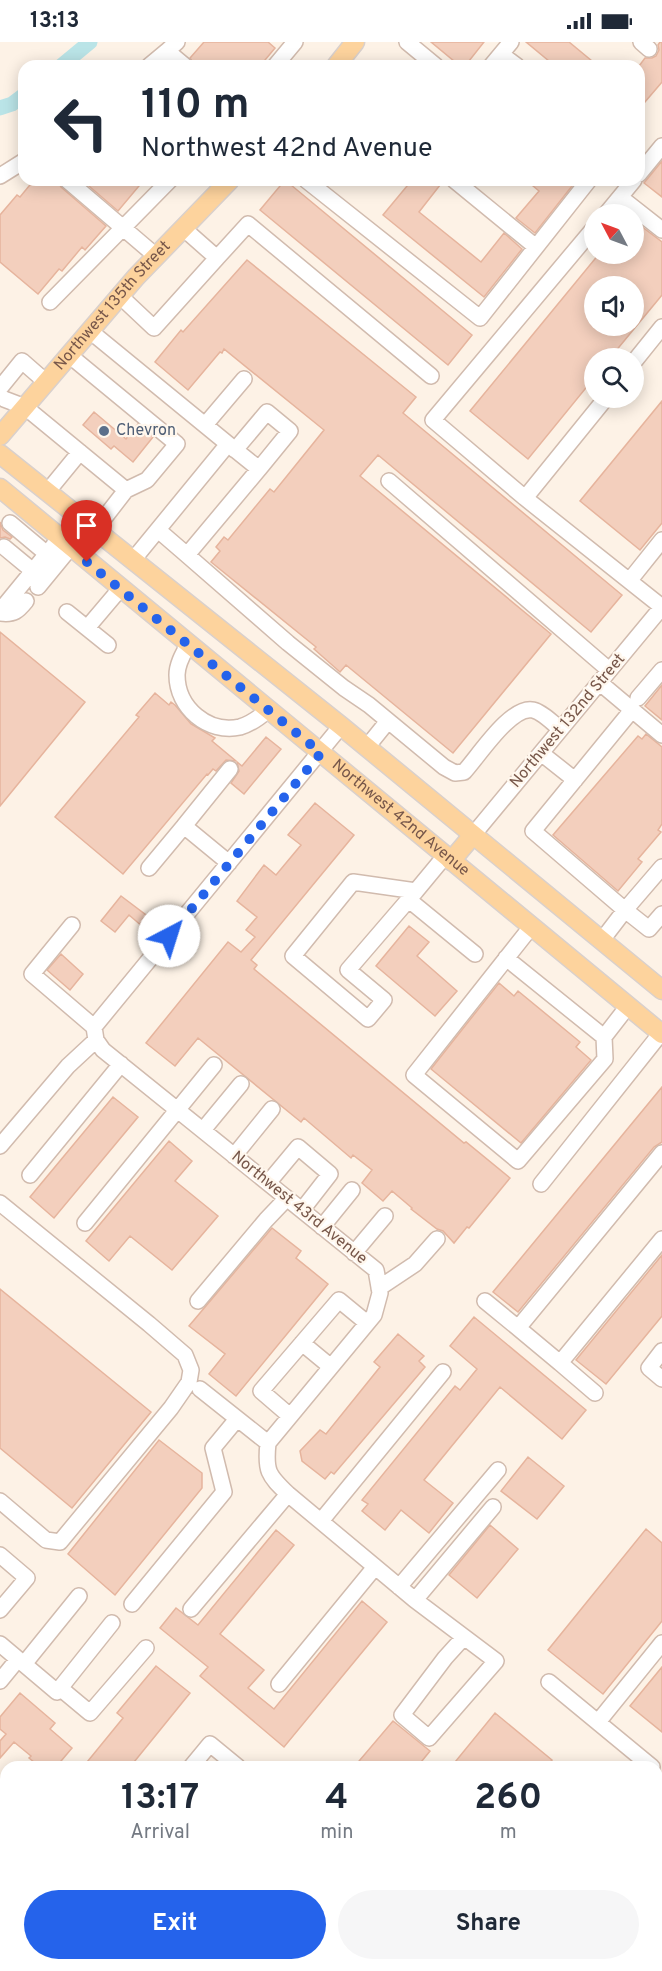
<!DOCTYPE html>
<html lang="en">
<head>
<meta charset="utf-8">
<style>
  :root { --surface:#fff; --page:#f6f6f7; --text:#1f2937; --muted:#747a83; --accent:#2563eb }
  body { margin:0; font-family:Overpass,sans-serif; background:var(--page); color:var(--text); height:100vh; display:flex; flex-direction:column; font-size:22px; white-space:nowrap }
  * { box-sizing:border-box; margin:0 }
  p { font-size:20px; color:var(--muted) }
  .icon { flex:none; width:33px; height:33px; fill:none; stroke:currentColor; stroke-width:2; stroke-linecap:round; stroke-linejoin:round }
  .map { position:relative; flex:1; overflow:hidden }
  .details { position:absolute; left:0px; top:1719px; width:663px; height:210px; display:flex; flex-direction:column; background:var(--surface); border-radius:18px 18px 0 0; box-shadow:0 3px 15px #0003 }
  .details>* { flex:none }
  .top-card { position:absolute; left:18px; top:18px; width:627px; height:126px; border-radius:18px; box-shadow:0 3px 15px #0003; background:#fff; color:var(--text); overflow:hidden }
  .needle { width:39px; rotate:311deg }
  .controls { position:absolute; left:584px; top:162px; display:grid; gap:12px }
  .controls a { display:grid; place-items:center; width:60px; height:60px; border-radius:50%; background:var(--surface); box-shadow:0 3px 15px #0003; font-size:30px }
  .pin { position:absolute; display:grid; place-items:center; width:51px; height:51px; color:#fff; margin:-62px -26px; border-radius:50% 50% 50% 0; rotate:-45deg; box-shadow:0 0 6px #0007 }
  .pin .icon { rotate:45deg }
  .me { position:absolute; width:66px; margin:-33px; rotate:40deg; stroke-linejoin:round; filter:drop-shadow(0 0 4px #0008) }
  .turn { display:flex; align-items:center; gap:21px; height:126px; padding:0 24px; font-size:27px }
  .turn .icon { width:78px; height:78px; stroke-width:2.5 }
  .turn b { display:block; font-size:42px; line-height:51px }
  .eta { display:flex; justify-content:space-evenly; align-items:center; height:102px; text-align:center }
  .eta b { font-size:36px; font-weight:700; line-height:42px }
  .button { display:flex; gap:12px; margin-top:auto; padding:12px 24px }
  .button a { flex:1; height:69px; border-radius:36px; background:var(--accent); color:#fff; font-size:24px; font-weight:700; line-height:69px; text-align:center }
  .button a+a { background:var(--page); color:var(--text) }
  .status { display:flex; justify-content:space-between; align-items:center; height:42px; padding:0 30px; background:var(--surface); direction:ltr }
  .status svg { height:16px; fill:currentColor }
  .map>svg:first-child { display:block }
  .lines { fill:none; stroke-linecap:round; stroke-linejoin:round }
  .canal { stroke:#bae4e7; stroke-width:15 }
  .building { fill:#f3cfbd; stroke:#e6b49d; stroke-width:1.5; fill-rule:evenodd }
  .minor-casing { stroke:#d1bbae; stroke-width:18 }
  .major-casing { stroke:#d9d0cc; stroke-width:21 }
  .minor { stroke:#fff; stroke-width:15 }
  .major { stroke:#fdd39d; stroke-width:18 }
  .route { stroke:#2563eb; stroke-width:10; stroke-dasharray:0 18 }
  .service-dot { fill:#5c6f8a; stroke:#fff7ed; stroke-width:2 }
  .labels { text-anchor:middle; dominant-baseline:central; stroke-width:4.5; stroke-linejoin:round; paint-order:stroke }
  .street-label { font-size:16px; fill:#77574a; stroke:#fff7ed }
  .service-label { font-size:16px; fill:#4e5e75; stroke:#fff7ed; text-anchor:start }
</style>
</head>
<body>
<div class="status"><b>13:13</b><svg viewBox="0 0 49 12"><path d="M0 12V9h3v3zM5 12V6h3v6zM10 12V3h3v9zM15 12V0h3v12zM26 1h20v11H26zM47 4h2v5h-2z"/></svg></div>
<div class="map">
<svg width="662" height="1929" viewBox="0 0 662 1929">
  <rect width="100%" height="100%" fill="#fdf2e6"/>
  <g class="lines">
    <path class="canal" d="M61,24L90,0
      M0,66L12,62L24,53"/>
  </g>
  <path class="building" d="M204,0H268L275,6L260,24H195L190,16Z
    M431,0H484L465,24H460Z
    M526,0H569L598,24H555Z
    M660,0H662V40L639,67V24L645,16H652L656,14L659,8L658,3Z
    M662,119V155L644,141Z
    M34,138H57L61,145L106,184L85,208L82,205L62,229L59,227L38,252L0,220V173L17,153L20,155Z
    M82,138H144L118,169Z
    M285,138L472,293L448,323L260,168Z
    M412,138H444L419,170L481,220L504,191L522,207L484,255L383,173Z
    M526,138H565L572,144L535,191L516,176L539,149Z
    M633,178L662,200V253L610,316H594V336L528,417L470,369L599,212H633ZM594,244H633V284H594Z
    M247,218L416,355L403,371L622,553L591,590L378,413L360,434L551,592L453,711L346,623L340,630L314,607L316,605L211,520L220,509L216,505L224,495L228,498L270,447L274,450L324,388L224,307L222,311L220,310L188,348L155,320L181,288L183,290Z
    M662,359V481L640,508L580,459Z
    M94,370L126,397L138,382L153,395L133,420L114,404L111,407L83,383Z
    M0,480L3,488L12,495L10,497L5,495L0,496Z
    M0,590L85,660L0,764Z
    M662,643V678L645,664Z
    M155,651L169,663L171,660L175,663L191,682L215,696L212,699L236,719L226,718L216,729L213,727L208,733L207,732L123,832L55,775L139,675L136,673Z
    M646,692L662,705V782L658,788L661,790L638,817L642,820L618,849L553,793L638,694L642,697Z
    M266,695L281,707L244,752L231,741L239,729L237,720L242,724Z
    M315,761L354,793L251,918L257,923L254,927L464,1101L466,1100L510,1136L469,1186L467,1185L454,1201L443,1189L437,1187L411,1167L412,1166L392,1149L383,1159L362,1141L372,1128L353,1113L351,1116L304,1076L301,1080L198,996L175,1024L146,1001L228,900L241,910L255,895L246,888L257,875L237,859L264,823L276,833L301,803L288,793Z
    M121,854L150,876L143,885L129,873L115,890L101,879Z
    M409,884L429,900L417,914L457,949L435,974L376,924Z
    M61,912L83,932L70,948L47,928Z
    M499,941L514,954L518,949L580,1000L576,1005L591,1018L521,1101L431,1027Z
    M662,1045V1100L654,1105L518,1270L493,1250Z
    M113,1055L138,1075L54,1176L30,1155Z
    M169,1099L192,1119L175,1139L218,1174L172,1228L130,1194L109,1219L86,1199Z
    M272,1186L301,1209L296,1216L328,1242L236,1354L209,1332L225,1312L189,1284Z
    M662,1213V1274L606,1342L576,1318Z
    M0,1247L151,1370L72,1466L0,1406Z
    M474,1275L586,1368L562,1397L500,1345L424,1438L453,1461L429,1491L401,1468L385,1488L362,1469L368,1462L362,1458L455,1344L460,1348L477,1327L450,1304Z
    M398,1292L424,1314L419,1319L425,1325L334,1432L331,1430L325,1437L302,1419L300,1409L320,1388L326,1392L380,1325L374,1320Z
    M159,1398L202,1431V1446L115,1553L68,1512Z
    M528,1415L564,1444L537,1477L501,1449Z
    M490,1483L518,1507L477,1556L449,1533Z
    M646,1487L662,1501V1579L603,1652L548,1608Z
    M276,1488L294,1503L220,1592L264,1628L248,1646L274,1667L362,1559L387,1580L284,1705L200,1634L208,1625L160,1586L176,1566L198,1583Z
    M156,1624L190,1651L130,1725H83L123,1676L117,1671Z
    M662,1625V1690L630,1664Z
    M20,1651L55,1681L50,1687L72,1706L56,1725H40L29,1716L31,1714L14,1700L0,1716V1699L6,1692L0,1687V1675Z
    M495,1671L552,1718L546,1725H451Z
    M393,1679L430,1709L417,1725H354Z"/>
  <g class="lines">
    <g class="minor-casing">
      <path id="minor" d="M177,0L167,9L185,24
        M407,0L436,24
        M641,0L649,7
        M501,12L517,24
        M149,24L167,9
        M275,24L295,0
        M491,24L511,0
        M639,132L662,104
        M0,134L24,119
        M67,138L156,214
        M306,138L480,276L589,138
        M454,138L536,205
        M620,155L634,138
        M606,172L620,155L662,188
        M183,186L217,216L248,182L431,334
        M594,186L433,378L525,456L662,565
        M120,254L154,286L217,216
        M50,260L170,138
        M90,289L228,402L133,518
        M69,313L177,402L147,438L126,448
        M633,321L662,285
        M0,346L22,319L46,340
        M0,354L4,357L25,365L126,448L95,488
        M205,383L244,337
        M235,408L267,370L290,389L259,427
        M389,439L609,628
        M48,449L80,410
        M525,456L606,356
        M10,481L47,512
        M158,488L187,513L259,427L228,402
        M4,505L33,529
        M187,513L288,601L344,646L369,663L444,725L455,731L464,730C478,715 511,663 533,668C542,670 553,681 560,687
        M630,538L662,498
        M38,545L70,506
        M0,569L59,497
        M67,570L108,603
        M0,571C14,573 18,569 26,559
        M87,586L120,547
        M188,603C183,612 177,622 177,633C177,666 208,692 240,685C251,682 260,675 268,668
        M599,640L662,693
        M638,656L662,628
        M632,668L533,789L625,868L662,825
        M367,705L388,679
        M541,711L575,738
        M473,793L662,565
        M229,821L184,784L230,727
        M149,826L184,784
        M416,849L348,928L384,958L368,977L293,914L353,840L416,849L445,814
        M409,858L475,912
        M72,883L32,932L94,985
        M531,885L414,1033L518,1119L605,1017L604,995L628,964
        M602,898L625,868L649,887L662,872
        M506,916L604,995
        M94,985L96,998L103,1008L376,1228L380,1251L374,1273L268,1401C265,1429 268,1433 288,1452L415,1558L496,1619L429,1696L402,1673L445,1616L464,1595
        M94,985L341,684
        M203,1088L241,1042
        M0,1104L68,1024L96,998
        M662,1111L518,1286L560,1321L662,1197
        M234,1114L272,1067
        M30,1133L121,1022
        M268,1141L298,1105L330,1132L302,1168
        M541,1142L661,991
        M0,1161L149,1282L185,1313L191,1328L189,1340L171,1366L60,1500L46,1498L0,1459
        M85,1181L214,1023
        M322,1185L352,1148
        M354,1211L385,1174
        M379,1246L415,1222L437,1197
        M198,1259L266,1178L287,1156
        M485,1259L518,1286
        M302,1301L331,1325
        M662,1309L649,1326L662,1337
        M560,1321L595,1351
        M200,1347L268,1401
        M290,1374L261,1349L339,1258L367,1281
        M321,1479L443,1330
        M0,1513L27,1536L0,1568
        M399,1545L498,1428
        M415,1558L493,1465
        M132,1562L224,1450L213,1406L237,1377
        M191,1567L288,1452
        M0,1602L57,1650L112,1581
        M24,1622L79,1554
        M0,1639L18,1617
        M549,1640L652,1725
        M279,1642L375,1525
        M60,1646L90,1671L146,1606
        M598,1680L662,1601
        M191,1725L210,1702L238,1725
        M0,1825L6,1837
        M0,1881L6,1874
        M657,1905L662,1909
        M87,1923L94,1929
        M143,1929L147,1923
        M303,1929L308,1923"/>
    </g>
    <g class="major-casing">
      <g id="major">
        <path d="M336,24L355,0"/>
        <path id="s1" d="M0,394L136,235L230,138"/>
        <path d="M0,412L341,684L662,948"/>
        <path id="s2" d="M0,446L662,992"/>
        <path d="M451,819L473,793"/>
      </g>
    </g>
    <use href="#minor" class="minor"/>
    <use href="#major" class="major"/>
  </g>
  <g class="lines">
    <path class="route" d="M87,520L321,711L169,894"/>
  </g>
  <circle class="service-dot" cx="104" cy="389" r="6"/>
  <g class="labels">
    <g class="street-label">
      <text stroke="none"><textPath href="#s1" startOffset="172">Northwest 135th Street</textPath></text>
      <text transform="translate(568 679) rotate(-50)">Northwest 132nd Street</text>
      <text stroke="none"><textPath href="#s2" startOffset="519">Northwest 42nd Avenue</textPath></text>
      <text transform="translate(299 1166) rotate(39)">Northwest 43rd Avenue</text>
    </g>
    <g class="service-label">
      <text x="116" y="389">Chevron</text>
    </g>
  </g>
</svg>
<div class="controls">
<a><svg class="needle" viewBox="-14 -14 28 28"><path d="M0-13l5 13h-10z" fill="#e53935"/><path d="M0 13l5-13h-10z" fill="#747a83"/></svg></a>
<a><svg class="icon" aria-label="sound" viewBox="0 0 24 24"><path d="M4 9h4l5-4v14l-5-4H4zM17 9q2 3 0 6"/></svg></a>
<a><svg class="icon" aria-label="search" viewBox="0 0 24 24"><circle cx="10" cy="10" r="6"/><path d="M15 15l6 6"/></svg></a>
</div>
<div class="pin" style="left:87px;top:520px;background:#d93025"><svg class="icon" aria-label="arrive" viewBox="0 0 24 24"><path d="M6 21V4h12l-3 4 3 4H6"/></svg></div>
<svg class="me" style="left:169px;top:894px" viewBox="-20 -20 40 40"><circle r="19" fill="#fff"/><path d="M0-13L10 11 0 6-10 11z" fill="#2563eb"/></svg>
<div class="top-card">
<div class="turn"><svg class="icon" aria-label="left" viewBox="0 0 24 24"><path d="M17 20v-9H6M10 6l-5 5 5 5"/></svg><div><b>110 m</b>Northwest 42nd Avenue</div></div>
</div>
<section class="details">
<div class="eta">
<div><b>13:17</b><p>Arrival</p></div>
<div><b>4</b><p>min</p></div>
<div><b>260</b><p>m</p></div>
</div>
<div class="button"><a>Exit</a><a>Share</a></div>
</section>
</div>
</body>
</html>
